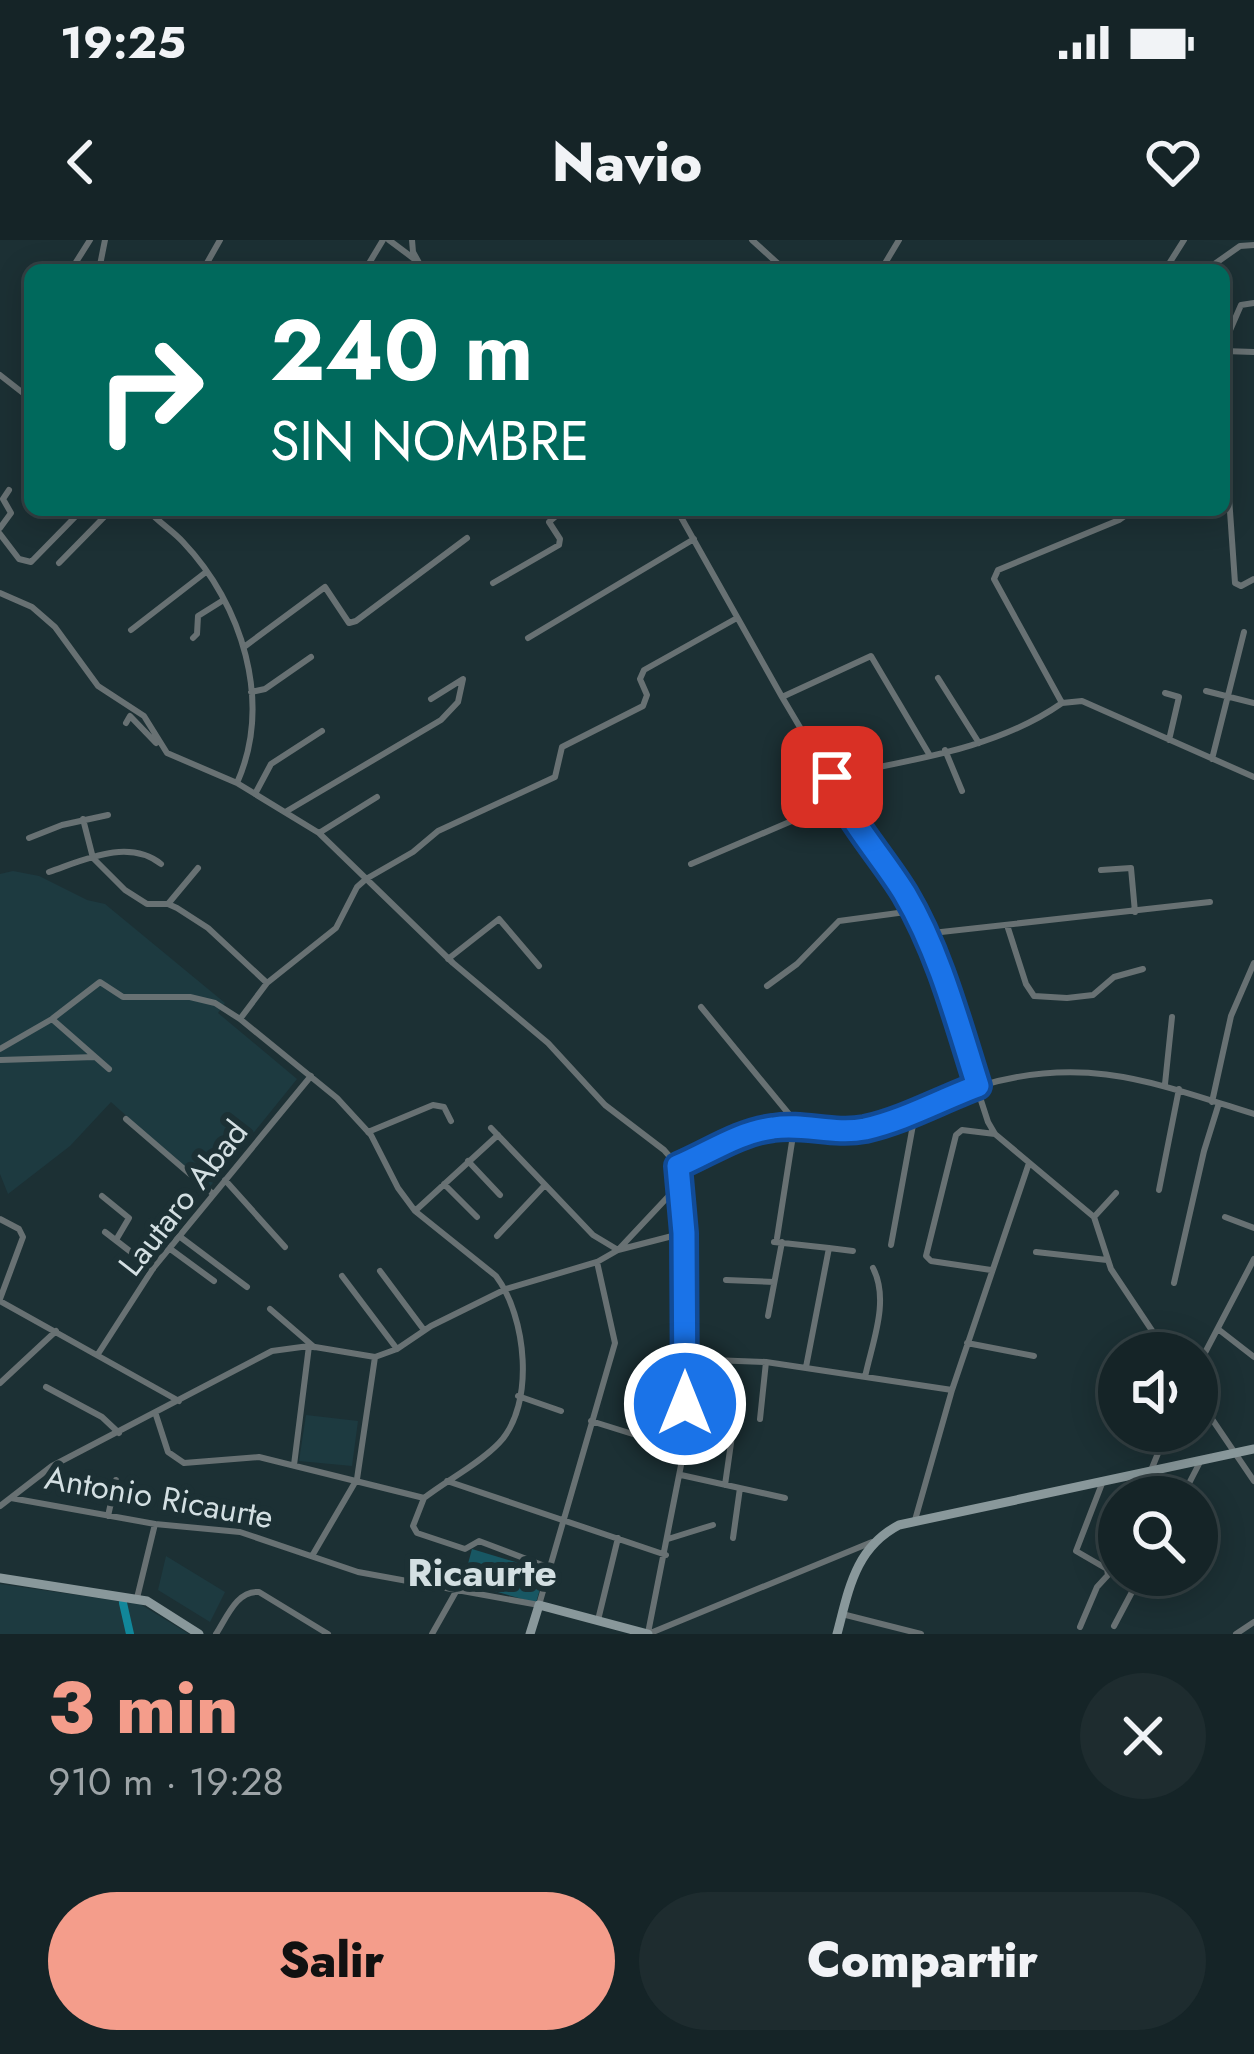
<!DOCTYPE html>
<html lang="es">
<head>
<meta charset="utf-8">
<style>
  :root { --surface:#152427; --page:#1e2c2f; --text:#f1f3f6; --muted:#9da4a7; --line:#344144; --accent:#f49d8b }
  body { margin:0; font-family:Jost,sans-serif; background:var(--page); color:var(--text); height:100vh; display:flex; flex-direction:column; font-size:45px; white-space:nowrap }
  * { box-sizing:border-box; margin:0 }
  p { font-size:39px; color:var(--muted) }
  .icon { flex:none; width:66px; height:66px; fill:none; stroke:currentColor; stroke-width:2; stroke-linecap:round; stroke-linejoin:round }
  .map { position:relative; height:1394px; overflow:hidden }
  .drawer { display:flex; flex-direction:column; background:var(--surface); flex:1 }
  .drawer>* { flex:none }
  .top-card { position:absolute; left:24px; top:24px; width:1206px; height:252px; border-radius:18px; box-shadow:0 6px 30px #0003,0 0 0 3px var(--line); background:#00695c; color:#fff; overflow:hidden }
  .fabs { position:absolute; left:1098px; top:1092px; display:grid; gap:24px }
  .fabs a { display:grid; place-items:center; width:120px; height:120px; border-radius:50%; background:var(--surface); box-shadow:0 6px 30px #0003,0 0 0 3px var(--line); font-size:60px }
  .pin { position:absolute; display:grid; place-items:center; width:102px; height:102px; color:#fff; margin:-51px; border-radius:24px; box-shadow:0 6px 18px #0006 }
  .me { position:absolute; width:132px; margin:-66px; rotate:0deg; stroke-linejoin:round; filter:drop-shadow(0 0 9px #0008) }
  .turn { display:flex; align-items:center; gap:42px; height:252px; padding:0 48px; font-size:54px }
  .turn .icon { width:156px; height:156px; stroke-width:2.5 }
  .turn b { display:block; font-size:84px; line-height:102px }
  .round { display:grid; place-items:center; flex:none; width:126px; height:126px; border-radius:63px; background:var(--page) }
  .headline { display:flex; align-items:center; justify-content:space-between; height:204px; padding:0 48px }
  h1 { font-size:72px; font-weight:800; line-height:90px; color:var(--accent) }
  .cta { display:flex; gap:24px; margin-top:auto; padding:24px 48px }
  .cta a { flex:1; height:138px; border-radius:72px; background:var(--accent); color:#111; font-size:48px; font-weight:800; line-height:138px; text-align:center }
  .cta a+a { background:var(--page); color:var(--text) }
  .status { display:flex; justify-content:space-between; align-items:center; height:84px; padding:0 60px; background:var(--surface); direction:ltr }
  .status svg { height:33px; fill:currentColor }
  header { display:flex; justify-content:space-between; align-items:center; height:156px; padding:0 48px; background:var(--surface); font-size:54px; font-weight:800 }
  .map>svg:first-child { display:block }
  .built { fill:#1d3a40 }
  .green { fill:#185763 }
  .lines { fill:none; stroke-linecap:round; stroke-linejoin:round }
  .canal { stroke:#11879a; stroke-width:8 }
  .minor { stroke:#687173; stroke-width:6 }
  .secondary { stroke:#89989b; stroke-width:9 }
  .route-casing { stroke:#114b97; stroke-width:30 }
  .route { stroke:#1a73e8; stroke-width:21 }
  .labels { text-anchor:middle; dominant-baseline:central; stroke-width:12; stroke-linejoin:round; paint-order:stroke }
  .street-label { font-size:33px; fill:#d3dfe2; stroke:#1c3034 }
  .quarter-label { font-size:39px; font-weight:bold; fill:#d3dfe2; stroke:#1c3034 }
</style>
</head>
<body>
<div class="status"><b>19:25</b><svg viewBox="0 0 49 12"><path d="M0 12V9h3v3zM5 12V6h3v6zM10 12V3h3v9zM15 12V0h3v12zM26 1h20v11H26zM47 4h2v5h-2z"/></svg></div>
<header><svg class="icon" aria-label="back" viewBox="0 0 24 24"><path d="M15 5l-7 7 7 7"/></svg>Navio<svg class="icon" aria-label="heart" viewBox="0 0 24 24"><path d="M12 20l-8-8c-3-5 5-10 8-4 3-6 11-1 8 4z"/></svg></header>
<div class="map">
<svg width="1254" height="1394" viewBox="0 0 1254 1394">
  <rect width="100%" height="100%" fill="#1c3034"/>
  <path class="built" d="M13,631L39,636L87,660L105,664L225,763L218,773L297,839L208,949L111,862L70,906L8,954L0,934V634Z
    M306,1175L358,1181L352,1226L299,1221Z
    M166,1316L225,1352L210,1382L158,1350Z
    M0,1344L140,1364L189,1394H0Z"/>
  <path class="green" d="M472,1309L545,1331L536,1363L463,1342Z"/>
  <g class="lines">
    <path class="canal" d="M123,1363L130,1394"/>
    <path class="minor" d="M389,0L417,21
      M412,0L413,12L423,30
      M752,0L785,30
      M71,30L90,0
      M99,30L105,0
      M203,30L220,0
      M365,30L383,0
      M881,30L899,0
      M1165,30L1184,0
      M1206,30L1240,6L1254,5
      M1224,104L1241,65L1254,63
      M1224,111L1254,112
      M0,135L23,153H30
      M1224,185L1235,343L1241,346L1254,339
      M148,270C158,282 172,290 183,302C242,364 273,462 237,543
      M677,270L782,457L865,597L906,656L942,740L988,882L995,894L1094,977L1111,1029L1167,1113
      M1133,270L1119,280L998,330L994,339L1062,463L1082,461L1254,537
      M0,288L11,273L3,259L9,250
      M0,294L19,319L31,322L76,276L97,270
      M59,323L111,270
      M493,343L559,305L560,299L549,282L563,270
      M0,353L32,367L55,387L98,446L144,476L167,513L237,543L319,593L453,723L548,803L605,865L664,910L678,926
      M131,390L206,332
      M193,398L197,394L198,376L222,361
      M528,398L694,299
      M244,407L325,347L349,383L356,381L467,298
      M938,438L979,503
      M1206,451L1254,463
      M251,452L265,449L311,417
      M1165,453L1179,457L1169,500
      M782,457L871,416L929,514
      M126,483L130,476L156,503
      M945,510L962,551
      M1212,519L1244,392
      M830,537C908,520 995,510 1062,463
      M255,554L271,524L322,491
      M287,571L441,480L458,462L463,439L431,459
      M83,579L93,618L125,650L147,664H168L177,668L208,688L267,743
      M319,593L377,557
      M29,598L62,585L108,575
      M691,624L843,559
      M1101,630L1131,628L1135,672
      M49,632C84,620 128,598 161,624
      M168,664L198,628
      M1007,685L1026,744L1034,756L1067,758L1093,755L1114,737L1143,729
      M923,694L1210,662
      M448,719L499,679L539,726
      M767,746L797,724L839,681L913,671
      M701,767L802,890
      M52,779L109,829
      M240,779L267,743L336,688L357,647L366,639L413,612L438,591L555,537L562,507L643,466L647,455L640,439L644,430L737,378
      M0,809L52,779L100,742L123,757H190L215,763L240,779L337,858L371,895L398,948L415,971L496,1036C526,1076 536,1164 499,1203C479,1224 447,1240 424,1258L259,1217L184,1223L168,1212L156,1175
      M0,820L95,817
      M1165,844L1172,777
      M1212,862L1231,776L1254,723
      M126,879L213,954
      M491,888L593,995L618,1010L679,945
      M368,892L433,865L444,867L451,881
      M468,921L500,955
      M678,926C709,913 739,893 772,888C805,883 835,896 873,887C909,878 940,858 976,847C1084,814 1152,842 1254,874
      M225,940L285,1007
      M444,944L477,977
      M1159,950L1179,849
      M102,956L129,978L116,1000
      M415,971L498,895
      M1094,977L1116,953
      M1225,977L1254,988
      M0,979L19,989L23,997L0,1059
      M105,992L153,1029
      M179,996L247,1047
      M497,996L545,945
      M777,998L794,889
      M774,1002L829,1008
      M891,1005L915,874
      M169,1008L214,1041
      M1036,1012L1107,1020
      M991,1030L931,1021L926,1016L956,895L962,890L995,894
      M380,1031L424,1090
      M342,1036L397,1109
      M726,1040L774,1042
      M1174,1043L1204,911L1219,863
      M0,1061L179,1161
      M270,1069L314,1107
      M768,1076L782,1002
      M1218,1089L1254,1117
      M967,1103L1034,1116
      M98,1114L154,1027L311,836
      M686,1119L766,1122L952,1150
      M806,1127L829,1008L853,1011
      M1197,1128L1254,1019
      M865,1137C872,1103 890,1061 873,1028
      M0,1143L56,1091
      M46,1147L102,1177L119,1193
      M518,1156L561,1171
      M1197,1157L1254,1241
      M760,1179L766,1122
      M591,1181L684,1210
      M294,1225L309,1106
      M1152,1228L1167,1191
      M681,1235L785,1258
      M447,1241L666,1315
      M725,1245L735,1175
      M1182,1257L1200,1222
      M11,1258L155,1284L240,1292L358,1332L539,1365L615,1103L597,1022
      M424,1258L413,1286L417,1293L465,1309L479,1301L550,1328
      M0,1266L52,1226L272,1111L309,1106L375,1117L397,1109L431,1086L506,1049L597,1022L618,1010L684,993
      M108,1276L116,1240
      M915,1280L952,1150L1029,923
      M733,1298L740,1248
      M668,1299L713,1285
      M312,1316L357,1239L375,1117
      M137,1358L155,1284
      M842,1374L921,1394
      M598,1380L618,1298
      M1114,1386L1141,1335
      M1080,1387L1097,1347L1108,1335L1107,1329L1076,1311L1103,1241
      M648,1393L684,1210V993L678,926
      M216,1394C227,1377 237,1350 259,1352L328,1394
      M432,1394L458,1348
      M648,1394L872,1302
      M1236,1394L1254,1382"/>
    <path class="secondary" d="M0,1338L147,1361L199,1394
      M530,1394L539,1365L648,1394
      M837,1394C849,1349 855,1308 899,1285L1254,1209"/>
  </g>
  <g class="lines">
    <g class="route-casing">
      <path id="route" d="M685,1164L684,993L678,926C709,913 739,892 773,888C804,883 833,895 865,889C905,880 940,860 978,846C958,783 939,711 905,654C882,616 844,576 832,537"/>
    </g>
    <use href="#route" class="route"/>
  </g>
  <g class="labels">
    <g class="street-label">
      <text transform="translate(183 958) rotate(-52)">Lautaro Abad</text>
      <text transform="translate(159 1257) rotate(10)">Antonio Ricaurte</text>
    </g>
    <g class="quarter-label">
      <text x="482" y="1332">Ricaurte</text>
    </g>
  </g>
</svg>
<div class="fabs">
<a><svg class="icon" aria-label="sound" viewBox="0 0 24 24"><path d="M4 9h4l5-4v14l-5-4H4zM17 9q2 3 0 6"/></svg></a>
<a><svg class="icon" aria-label="search" viewBox="0 0 24 24"><circle cx="10" cy="10" r="6"/><path d="M15 15l6 6"/></svg></a>
</div>
<div class="pin" style="left:832px;top:537px;background:#d93025"><svg class="icon" aria-label="arrive" viewBox="0 0 24 24"><path d="M6 21V4h12l-3 4 3 4H6"/></svg></div>
<svg class="me" style="left:685px;top:1164px" viewBox="-20 -20 40 40"><circle r="17" fill="#1a73e8" stroke="#fff" stroke-width="3"/><path d="M0-11L8 9 0 5-8 9z" fill="#fff"/></svg>
<div class="top-card">
<div class="turn"><svg class="icon" aria-label="right" viewBox="0 0 24 24"><path d="M7 20v-9h11M14 6l5 5-5 5"/></svg><div><b>240 m</b>SIN NOMBRE</div></div>
</div>
</div>
<section class="drawer">
<div class="headline"><div><h1>3 min</h1><p>910 m · 19:28</p></div><a class="round"><svg class="icon" aria-label="close" viewBox="0 0 24 24"><path d="M6 6l12 12M18 6L6 18"/></svg></a></div>
<div class="cta"><a>Salir</a><a>Compartir</a></div>
</section>
</body>
</html>
